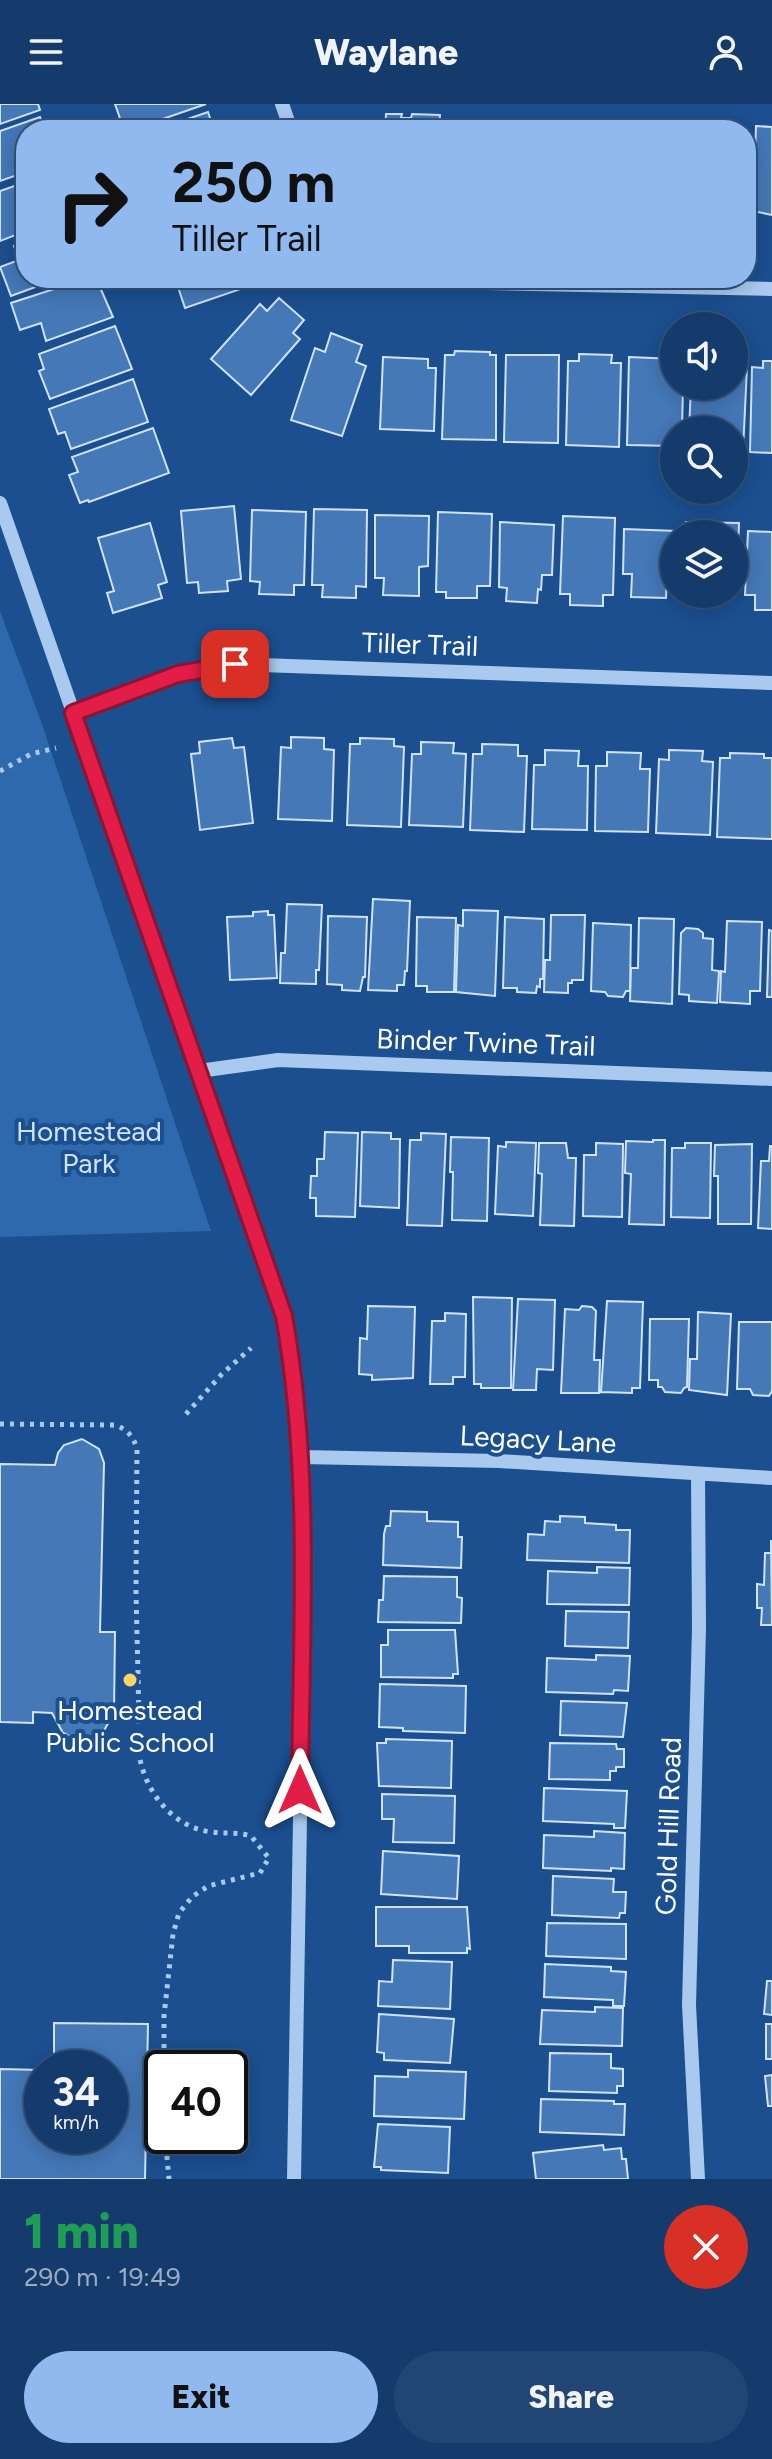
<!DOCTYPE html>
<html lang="en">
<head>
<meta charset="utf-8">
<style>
  :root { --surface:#143b6b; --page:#214673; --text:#f1f3f6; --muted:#9dadc1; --line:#33557e; --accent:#90b9f0 }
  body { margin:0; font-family:Figtree,sans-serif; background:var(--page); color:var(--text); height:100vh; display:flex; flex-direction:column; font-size:30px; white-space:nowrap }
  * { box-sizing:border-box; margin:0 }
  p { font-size:26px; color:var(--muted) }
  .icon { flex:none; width:44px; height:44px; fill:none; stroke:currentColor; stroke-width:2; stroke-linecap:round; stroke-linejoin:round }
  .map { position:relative; height:2075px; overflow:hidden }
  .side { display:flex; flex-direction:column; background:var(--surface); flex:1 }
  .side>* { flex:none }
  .top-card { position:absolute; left:16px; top:16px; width:740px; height:168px; border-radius:32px; box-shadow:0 4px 20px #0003,0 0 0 2px var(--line); background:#90b9f0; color:#111; overflow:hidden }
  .buttons { position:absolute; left:660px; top:208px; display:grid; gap:16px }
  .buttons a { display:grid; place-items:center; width:88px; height:88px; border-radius:50%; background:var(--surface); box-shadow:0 4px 20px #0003,0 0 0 2px var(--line); font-size:40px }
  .speed { position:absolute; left:24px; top:1946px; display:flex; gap:16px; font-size:40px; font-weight:700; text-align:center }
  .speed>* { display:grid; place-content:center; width:104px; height:104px; border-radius:50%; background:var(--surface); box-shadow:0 4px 20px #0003,0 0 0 2px var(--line); line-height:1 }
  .speed small { font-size:20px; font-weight:400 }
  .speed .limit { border:4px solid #111; border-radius:12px; background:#fff; color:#111 }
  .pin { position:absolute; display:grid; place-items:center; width:68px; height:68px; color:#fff; margin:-34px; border-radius:16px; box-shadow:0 4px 12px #0006 }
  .me { position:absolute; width:88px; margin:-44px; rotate:0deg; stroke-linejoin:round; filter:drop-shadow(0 0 6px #0008) }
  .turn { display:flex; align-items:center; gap:28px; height:168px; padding:0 24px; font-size:36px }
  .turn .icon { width:104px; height:104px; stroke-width:2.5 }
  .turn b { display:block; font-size:56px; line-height:68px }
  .round { display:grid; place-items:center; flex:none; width:84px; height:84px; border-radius:42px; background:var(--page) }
  .headline { display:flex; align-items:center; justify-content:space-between; height:136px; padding:0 24px }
  h1 { font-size:48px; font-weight:800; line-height:60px; color:#1e9e55 }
  .action { display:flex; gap:16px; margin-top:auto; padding:16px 24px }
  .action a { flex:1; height:92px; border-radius:48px; background:var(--accent); color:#111; font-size:32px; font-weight:800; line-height:92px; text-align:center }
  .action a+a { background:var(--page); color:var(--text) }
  header { display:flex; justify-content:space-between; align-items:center; height:104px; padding:0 24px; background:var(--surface); font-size:36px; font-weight:800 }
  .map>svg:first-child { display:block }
  .green { fill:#2e69ad }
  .building { fill:#4478b7; stroke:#cfe3fa; stroke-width:2 }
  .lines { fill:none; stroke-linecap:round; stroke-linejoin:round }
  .path { stroke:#a9c9ee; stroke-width:5; stroke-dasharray:4 6; stroke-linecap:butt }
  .minor { stroke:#a9c9ee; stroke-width:14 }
  .route-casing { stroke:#92132f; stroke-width:20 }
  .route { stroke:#e11d48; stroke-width:14 }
  .poi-dot { fill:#ffd166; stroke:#1b4f8f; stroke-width:3 }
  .labels { text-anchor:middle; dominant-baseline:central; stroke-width:8; stroke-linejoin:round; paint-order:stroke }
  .street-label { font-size:28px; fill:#fff; stroke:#1b4f8f }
  .park-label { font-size:28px; fill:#cfe3fa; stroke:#1b4f8f }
  .poi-label { font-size:28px; fill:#fff; stroke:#1b4f8f }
</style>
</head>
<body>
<header><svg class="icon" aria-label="menu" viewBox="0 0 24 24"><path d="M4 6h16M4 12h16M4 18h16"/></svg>Waylane<svg class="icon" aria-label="person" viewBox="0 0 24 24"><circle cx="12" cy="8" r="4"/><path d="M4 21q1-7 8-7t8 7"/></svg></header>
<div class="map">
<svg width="772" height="2075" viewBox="0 0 772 2075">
  <rect width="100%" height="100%" fill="#1b4f8f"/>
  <path class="green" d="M0,507L42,620L211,1127L0,1133Z"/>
  <path class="building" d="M0,0H38L40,6L0,20Z
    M115,0H206L131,26H124Z
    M208,8L213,23L211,26H155Z
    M386,10H402L401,14H411L412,10L440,11L439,26H385Z
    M40,13L45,26H26V68L0,77V27Z
    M571,18L625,20L624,26H571Z
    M508,22L562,23V26H508Z
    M756,22L772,23V111L753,107Z
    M26,78V127L0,137V87Z
    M26,137V174H60L11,192L0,163L19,156L14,142Z
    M88,174H96L113,213L46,237L41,219L20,226L11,199Z
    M175,174H266L267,176L185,204Z
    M279,194L304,216L293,229L300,235L251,291L211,255L260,200L267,207Z
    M115,222L132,265L50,295L39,267L44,265L39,250Z
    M331,229L362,241L356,258L366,262L342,332L291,316L315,244L325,248Z
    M455,247L490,248V251H496V336L442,335L445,251H454Z
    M579,250L612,251L611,259H621L619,343L566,341L568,257H579Z
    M506,251H559L558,339L504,338Z
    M383,253L428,255V264H436L434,327L380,325Z
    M629,253L674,255V282H683L682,326H674V342L627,341Z
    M734,256L735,263H747L743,347H734V326H689L691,282H734Z
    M763,257H772V349L750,348L752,263L763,264Z
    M133,275L148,318L71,345L65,328L58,330L49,305Z
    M153,324L169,369L89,398L88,396L80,399L69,371L78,368L72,353Z
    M234,402L241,475L227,477L228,487L199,489L198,478L187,479L181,407Z
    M314,405L367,406L366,483L356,482V494L322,493L323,481H312Z
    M252,406L306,408L304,481H294V491L259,490L260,478L250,477Z
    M438,408L492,410L490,482H477V494H446V488H436Z
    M375,411L429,412L428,462L419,463V492L383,491L384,474H375Z
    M563,412L615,414L613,491H603V502L570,501V490H560Z
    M500,418L554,421L552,471H542L541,486L538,485L537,499L506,497L507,484L499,483Z
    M686,418L739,419L737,482H734V430H685Z
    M150,419L167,478L158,481L162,494L113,509L107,489L114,487L98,434Z
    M624,425L677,427V430H674V471H667L666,494L631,493L632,470H623Z
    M748,427L772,428V506H755V491H745Z
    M694,490H728V495L694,494Z
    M291,633L324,634V645L334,646L332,717L278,715L281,643L291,644Z
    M232,634L234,644L244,643L253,719L200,726L191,650L200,649L199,638Z
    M360,634L394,635V642L404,643L401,723L347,721L350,640H360Z
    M421,638L454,639L453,649L466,650L463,723L409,721L412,650H421Z
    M482,640L518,641V652H527L524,728L470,726L473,650H482Z
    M545,646L579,647L578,662H588L587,726L532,725L534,661H545Z
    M669,646L703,647L702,657L713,658L710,731L656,729L659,655L669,656Z
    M607,648L641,649L640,665H650L648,728L595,727L596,662H607Z
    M730,649L764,650V654H772V735L717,733L720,654H730Z
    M373,795L410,797L407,867H405L404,881H397V887L368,886Z
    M287,800L322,801L319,866H316V880L280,879L281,849H285Z
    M463,806L498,807L495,892L456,888L458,821L463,822Z
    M268,807V811H274L277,874L230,876L227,813L253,812V808Z
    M551,811H585L583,876H572V879H568V889L544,888L545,856H550Z
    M328,812L367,813L365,873H363L360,887L342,886V881L327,880Z
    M417,813L456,814L454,888H427V882H416Z
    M505,813L544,815L543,875H540V883L537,882L536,889L517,888V884H503Z
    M639,814L674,815L672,900L630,897L631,864H638Z
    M727,817L762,818L760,887H750V900L720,898L721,867L725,868Z
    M593,819L631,821L630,887H626L623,893L608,892L605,888L591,887Z
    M686,824L698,825L703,829V834L713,835L712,866L719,867L717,899L689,897V891L679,890L681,829Z
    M769,826L772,827V893H767Z
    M325,1028L358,1029L355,1113L316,1112V1094H310L311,1072H317V1055H324Z
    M362,1028L391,1029V1035H400L399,1104L360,1102Z
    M421,1029L446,1030L442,1122L407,1121L410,1036H421Z
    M451,1033L489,1034L487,1117L452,1116L453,1068H450Z
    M653,1036H665L664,1121L629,1120L631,1070L625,1069L626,1037L653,1038Z
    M506,1038L536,1039L533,1112L495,1110L498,1042L506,1043Z
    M539,1039H566L568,1054H576L574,1122L540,1121L542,1070L538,1069Z
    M596,1039L623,1040L622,1113L583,1112L584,1051H596Z
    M685,1039H711L710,1114L671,1113L672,1044H685Z
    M752,1040L751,1120H718V1072H714L715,1041Z
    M770,1042H772V1125L758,1124L761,1057H769Z
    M473,1193L512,1194L511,1284H481V1280H474Z
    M518,1195L555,1196L553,1266L537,1265L536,1286H513Z
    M607,1197L643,1198L640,1284H632V1289L601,1288Z
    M368,1202L415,1203L413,1274L372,1276V1271L359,1270L360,1234L367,1235Z
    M582,1202L592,1203L596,1207L594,1256H600L599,1289H561L565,1205L579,1206Z
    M698,1208L731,1210L727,1291L689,1286L690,1255H697Z
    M445,1209L466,1210L465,1273H453V1280H430L432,1217H445Z
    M650,1215H689L687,1283L684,1284L681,1289L665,1288L662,1283H658V1276H649Z
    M739,1218H772V1287L769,1292L753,1291L750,1285H737Z
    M82,1335L99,1345L104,1359L100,1528H115L114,1609L102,1630L94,1635L82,1638L63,1629L52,1609L33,1608V1619L0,1618V1360L55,1361L58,1349L64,1341Z
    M391,1407L427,1408V1417L458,1418V1433H462L461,1464L383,1461L384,1430L386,1422H390Z
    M560,1412L585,1413V1419L616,1421V1426H630L629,1459L527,1456L528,1430L544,1431L545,1417L560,1418Z
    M771,1436L772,1521H761L762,1504H757V1480L764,1481L765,1449H771Z
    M597,1463L630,1464L629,1501L547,1500L548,1467L597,1469Z
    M384,1472L457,1473V1493L462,1494L461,1519L378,1518L379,1496H383Z
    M566,1507L629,1508L628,1544L565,1542Z
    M388,1526H455L458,1570H453V1574L381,1573V1541H388Z
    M596,1551L630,1552L628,1587L614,1586L613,1590L546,1588L547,1554L596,1556Z
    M380,1580L466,1582L465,1629L403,1627V1624L379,1623Z
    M561,1597L627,1599L623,1633L560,1631Z
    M386,1635L452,1637L451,1684L379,1682L377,1639H386Z
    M550,1639L616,1640L617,1645H624V1663H616V1667H610V1676L549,1675Z
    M544,1684L627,1687L625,1724H614V1720L543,1717Z
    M382,1690L455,1692L454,1739L393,1738L394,1715H382Z
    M594,1727L625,1729L624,1765L611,1764V1767L543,1764L544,1731L594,1733Z
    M383,1747L459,1752L457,1795L381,1790Z
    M553,1772L614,1775L613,1788H626L625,1809H620L619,1814L552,1811Z
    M376,1803H467L470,1845L467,1844V1849H409V1842H376Z
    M547,1819L626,1820V1855L546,1852Z
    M393,1856L452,1858L450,1905L378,1902L379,1877L392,1878Z
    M545,1860L611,1863V1867L626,1868L624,1902H613V1896L544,1893Z
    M767,1877H772V1911L764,1910Z
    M595,1903L623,1904L622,1942L540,1940L542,1906L595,1908Z
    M379,1910L454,1915L450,1959L384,1956V1949L377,1948Z
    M54,1919L148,1920L145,2075H0V1965L42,1966V2032H110V1964H54Z
    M766,1920H772V1955H766Z
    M550,1949L611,1950V1964L623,1965V1982H617V1989L549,1987Z
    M408,1966L466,1968L464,2015L374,2012L375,1972L408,1973Z
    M772,1971V2002H768L765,1972Z
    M541,1995L614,1997V2000H625L624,2031L540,2028Z
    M378,2020L450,2023L448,2069L381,2066V2063H374Z
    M603,2041L604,2046L621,2044L622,2055H626L628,2075H536L533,2049Z"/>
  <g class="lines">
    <path class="path" d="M0,667L31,650L56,644
      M186,1310L222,1270L251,1244
      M0,1320L115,1321C128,1326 133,1332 137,1345L136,1488L140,1655C147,1690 174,1724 212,1728C226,1730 237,1728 251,1732L268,1753
      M164,1964V1912L173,1830L179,1809L192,1793L208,1782L260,1769L270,1752
      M165,2032L169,2075"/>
    <path class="minor" d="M282,0L291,26
      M386,174L392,177L772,185
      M0,399L284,1212L295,1271L302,1353L300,1715L294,2075
      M73,609L178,570L235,560L772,579
      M199,967L278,956L772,975
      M302,1353L499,1357L772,1374
      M698,1371L699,1524L689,1901L698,2075"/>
  </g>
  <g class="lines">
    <g class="route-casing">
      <path id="route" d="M235,560L178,570L73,609L284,1212C312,1368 301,1528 300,1686"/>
    </g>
    <use href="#route" class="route"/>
  </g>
  <circle class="poi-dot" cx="130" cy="1576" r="8"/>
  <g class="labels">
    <g class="street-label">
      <text transform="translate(420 540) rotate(2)">Tiller Trail</text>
      <text transform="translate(486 938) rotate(2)">Binder Twine Trail</text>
      <text transform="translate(538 1335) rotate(3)">Legacy Lane</text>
      <text transform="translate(668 1722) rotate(-88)">Gold Hill Road</text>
    </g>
    <g class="park-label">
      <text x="89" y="1027">Homestead<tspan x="89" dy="32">Park</tspan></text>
    </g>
    <g class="poi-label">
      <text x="130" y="1606">Homestead<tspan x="130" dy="32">Public School</tspan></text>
    </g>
  </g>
</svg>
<div class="buttons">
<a><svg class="icon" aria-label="sound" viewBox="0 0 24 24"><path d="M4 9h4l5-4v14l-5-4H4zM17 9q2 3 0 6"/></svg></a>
<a><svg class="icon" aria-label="search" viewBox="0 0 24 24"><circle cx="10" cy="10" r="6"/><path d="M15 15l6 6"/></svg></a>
<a><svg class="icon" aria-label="layers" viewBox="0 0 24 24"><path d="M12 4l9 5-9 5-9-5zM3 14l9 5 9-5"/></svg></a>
</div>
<div class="speed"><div>34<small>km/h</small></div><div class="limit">40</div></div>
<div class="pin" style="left:235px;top:560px;background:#d93025"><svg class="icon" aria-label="arrive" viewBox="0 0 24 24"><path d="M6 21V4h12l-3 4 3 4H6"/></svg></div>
<svg class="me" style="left:300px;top:1686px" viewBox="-20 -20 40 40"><path d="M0-17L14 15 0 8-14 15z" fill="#e11d48" stroke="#fff" stroke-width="4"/></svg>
<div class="top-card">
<div class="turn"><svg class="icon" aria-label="right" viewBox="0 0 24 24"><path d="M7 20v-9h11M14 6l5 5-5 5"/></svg><div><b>250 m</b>Tiller Trail</div></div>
</div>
</div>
<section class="side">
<div class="headline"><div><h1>1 min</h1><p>290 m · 19:49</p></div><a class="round" style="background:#d93025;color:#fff"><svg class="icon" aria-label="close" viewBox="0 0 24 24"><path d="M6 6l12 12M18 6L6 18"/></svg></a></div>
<div class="action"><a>Exit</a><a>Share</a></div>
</section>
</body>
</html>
